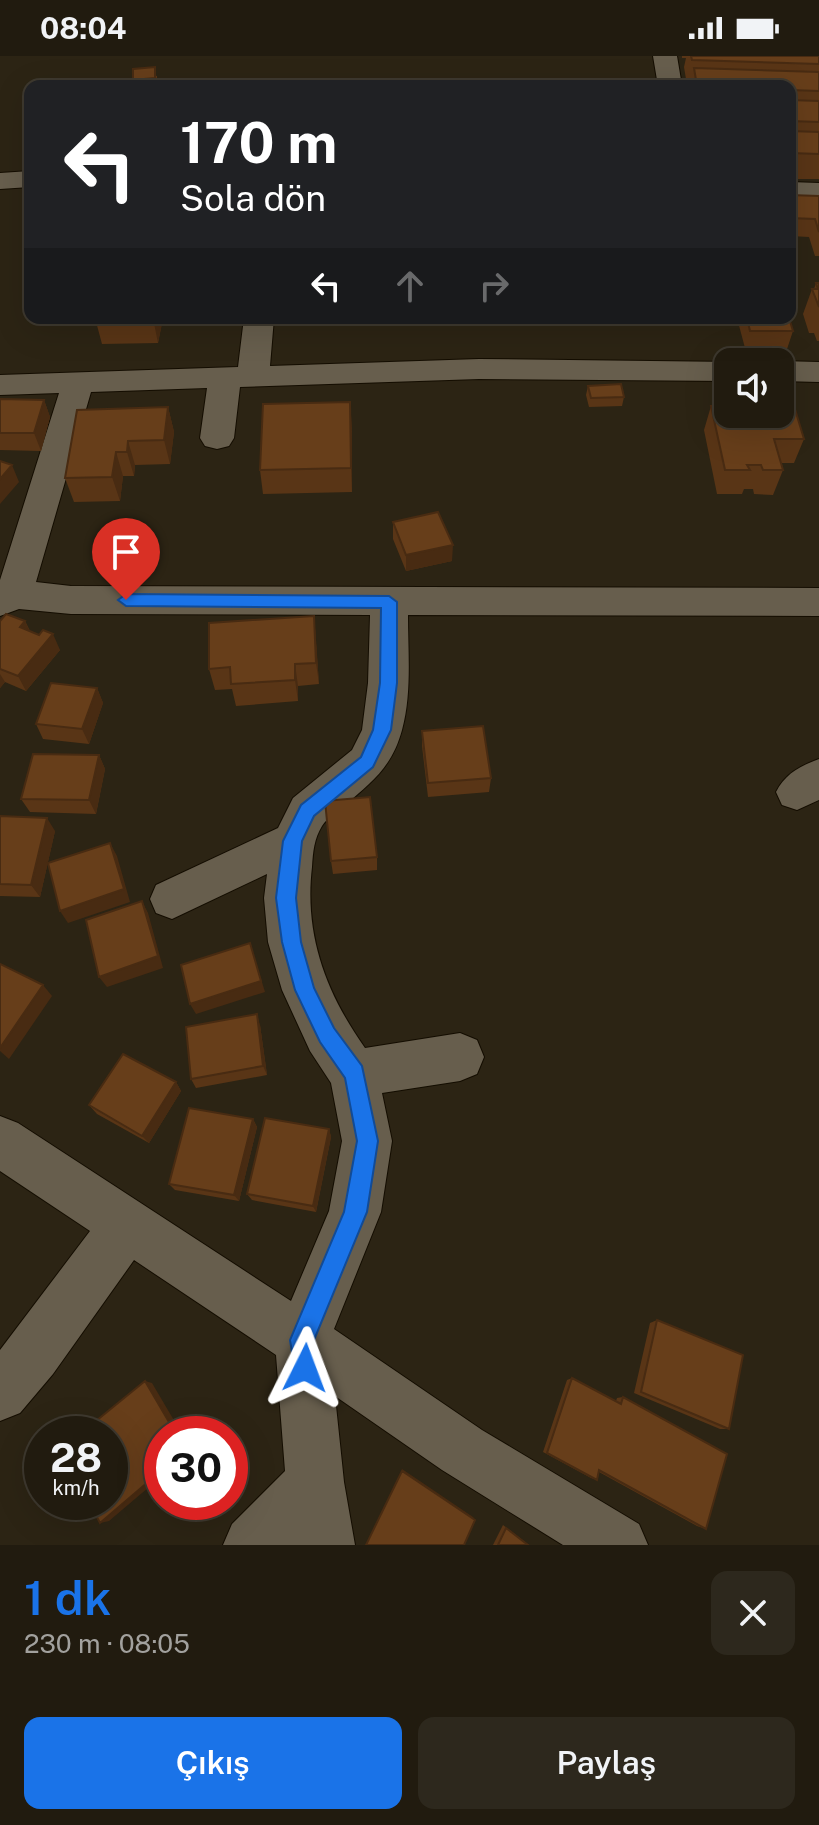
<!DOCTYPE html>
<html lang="tr">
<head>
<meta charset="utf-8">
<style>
  :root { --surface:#211b0f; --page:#2d281d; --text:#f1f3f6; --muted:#a2a19e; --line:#3e392f; --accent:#1a73e8 }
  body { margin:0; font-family:"Public Sans",sans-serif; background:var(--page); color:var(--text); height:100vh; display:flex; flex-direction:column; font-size:30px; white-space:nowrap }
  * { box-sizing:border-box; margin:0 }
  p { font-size:26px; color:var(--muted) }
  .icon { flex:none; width:44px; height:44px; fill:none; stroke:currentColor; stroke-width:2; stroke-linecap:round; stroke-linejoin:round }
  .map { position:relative; height:1489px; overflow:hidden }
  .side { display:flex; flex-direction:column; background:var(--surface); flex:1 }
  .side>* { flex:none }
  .guide { position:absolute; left:24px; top:24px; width:772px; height:244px; border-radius:16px; box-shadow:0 8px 32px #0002,0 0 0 2px var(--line); background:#202124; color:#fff; overflow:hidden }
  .controls { position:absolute; left:714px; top:292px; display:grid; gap:16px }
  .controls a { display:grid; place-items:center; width:80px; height:80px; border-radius:16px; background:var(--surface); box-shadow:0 8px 32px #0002,0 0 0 2px var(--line); font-size:40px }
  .speed { position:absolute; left:24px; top:1360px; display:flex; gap:16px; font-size:40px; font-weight:700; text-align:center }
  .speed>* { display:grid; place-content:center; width:104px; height:104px; border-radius:50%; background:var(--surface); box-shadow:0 8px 32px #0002,0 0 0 2px var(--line); line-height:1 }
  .speed small { font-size:20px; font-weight:400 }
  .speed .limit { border:12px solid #d22; background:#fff; color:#111 }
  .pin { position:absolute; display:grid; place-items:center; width:68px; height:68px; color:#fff; margin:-82px -34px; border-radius:50% 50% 50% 0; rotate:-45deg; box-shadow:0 0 8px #0007 }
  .pin .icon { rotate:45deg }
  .me { position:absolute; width:88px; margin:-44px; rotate:3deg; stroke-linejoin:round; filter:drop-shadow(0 0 6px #0008) }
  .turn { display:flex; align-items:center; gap:28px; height:168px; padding:0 24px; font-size:36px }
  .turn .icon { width:104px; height:104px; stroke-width:2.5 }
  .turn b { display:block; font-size:56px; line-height:68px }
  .lanes { display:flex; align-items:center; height:76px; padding:0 24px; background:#0003; justify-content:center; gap:40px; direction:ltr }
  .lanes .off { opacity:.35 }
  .round { display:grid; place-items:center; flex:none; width:84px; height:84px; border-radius:16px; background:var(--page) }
  .summary { display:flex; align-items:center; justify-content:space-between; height:136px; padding:0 24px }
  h1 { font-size:48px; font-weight:600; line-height:60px; color:var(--accent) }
  .button { display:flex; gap:16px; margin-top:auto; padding:16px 24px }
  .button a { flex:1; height:92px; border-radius:16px; background:var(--accent); color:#fff; font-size:32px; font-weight:600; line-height:92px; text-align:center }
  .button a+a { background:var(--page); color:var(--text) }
  .status { display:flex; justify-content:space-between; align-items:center; height:56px; padding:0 40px; background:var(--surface); direction:ltr }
  .status svg { height:22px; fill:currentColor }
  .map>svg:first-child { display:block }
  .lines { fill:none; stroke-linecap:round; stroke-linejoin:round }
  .minor-casing { stroke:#140d01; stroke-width:2 }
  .minor { fill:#675e4d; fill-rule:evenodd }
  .wall { fill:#593516 }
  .shaded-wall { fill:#482b12 }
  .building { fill:#673e1a; stroke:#482b12; stroke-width:2 }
  .route { fill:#1a73e8; stroke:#114b97; stroke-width:2 }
</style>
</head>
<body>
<div class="status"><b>08:04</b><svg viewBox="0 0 49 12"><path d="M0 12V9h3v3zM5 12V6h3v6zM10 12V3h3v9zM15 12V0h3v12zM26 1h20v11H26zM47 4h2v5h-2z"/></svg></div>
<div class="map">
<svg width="819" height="1489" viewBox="0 0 819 1489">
  <rect width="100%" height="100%" fill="#2c2414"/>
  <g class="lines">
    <g class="minor-casing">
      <path id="minor" d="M653,0H677L682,30H658Z
        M30,115V131L0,133V117Z
        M790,126L819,127V143L790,142Z
        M244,262H274L270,310L479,303L733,306H728V325L479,323L240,331L234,382L229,390L217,393L205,390L200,382L207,332L91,336L36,526L71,530L819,532V560L408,559C408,596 412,638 402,674C392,711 372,726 344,750C337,756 327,762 322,770C314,783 313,796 312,811C304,879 326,937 365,992L460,977L477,984L484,1001L477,1018L460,1025L382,1037L392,1085L381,1156L334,1273L482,1374L639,1468L648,1489H563L442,1414L335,1340L344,1426L355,1489H223L232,1468L285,1415L276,1299L134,1204L53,1318L20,1357L0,1365V1294L90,1175L0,1115V1060L18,1067L291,1245L329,1155L342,1085L331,1027L310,995L282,934L268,886L264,842L267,818L172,863L156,857L150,843L156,829L278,772L293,742L352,694L362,674L368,627L370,559L71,558L19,553L0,560V524L59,337L0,339V319L238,311Z
        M780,305L819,306V326L780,325V306H775Z
        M819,703V744L797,754L782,749L776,736C785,718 800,710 819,703Z"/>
    </g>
    <use href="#minor" class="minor"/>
  </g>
  <path class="wall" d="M682,0H819V123H790V30H690L687,29L684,11L686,2H682Z
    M133,13L157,20V24H162L163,30H120L134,26Z
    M790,139L819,140V200H815L809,181L790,180Z
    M816,227H819V285H817L814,277H809L803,258L812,233H814Z
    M95,262H163L158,287L102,288Z
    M737,262H789L793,275L787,293L745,292Z
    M588,330L624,341L622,350L589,351L586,339Z
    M0,343L44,344L50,361L41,395L0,394Z
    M711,350L804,383L794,407H781L783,414L773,439L754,438L753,433H744L742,438H717L704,374Z
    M168,351L174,376L170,408L135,409L134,420H123L120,445L74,446L65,422Z
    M352,371V436L263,438L260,414Z
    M393,466L452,505L406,515L393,483Z
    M314,560L319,628L298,630V645L236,650L232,633L215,634L209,613Z
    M0,565H25L30,575L60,594L26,635L5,626L0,632Z
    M97,632L103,647L89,688L43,683L36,668Z
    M422,675L491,722L489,736L428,741L422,690Z
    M99,699L105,713L96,758L30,756L21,743Z
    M0,760L55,775L40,841L0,840Z
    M377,801V814L333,818L331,805Z
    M260,969L267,1019L196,1032L191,1023Z
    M176,1026L181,1035L149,1087L97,1058L89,1049Z
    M253,1063L257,1071L239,1145L175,1134L169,1128Z
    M329,1073L331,1081L316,1156L252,1144L247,1138Z
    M657,1264L729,1373H720L634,1337L650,1267Z
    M572,1322L616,1345L617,1342L623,1341L706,1473L697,1470L599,1416L597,1424L591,1422L543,1396L567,1324Z
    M503,1469L529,1489H493Z"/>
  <path class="shaded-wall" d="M153,262H163L158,287Z
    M44,344L50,361L41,395L34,377Z
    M350,346L352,371V436L351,412Z
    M168,351L174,376L170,408L164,384Z
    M128,385L135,409L134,420L127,396Z
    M116,396L123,420L120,445L112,421Z
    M12,409L19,426L0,448V423Z
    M453,489L452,505L406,515V499Z
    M314,560L316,583L319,628L316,607Z
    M25,565L33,581L20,571Z
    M53,578L60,594L26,635L18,620Z
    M295,608L298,630V645L295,624Z
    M0,618L5,626L0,632Z
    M97,632L103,647L89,688L82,673Z
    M99,699L105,713L96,758L89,744Z
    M47,762L55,775L40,841L31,829Z
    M110,787L117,800L130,846L68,867L60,855Z
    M142,845L148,857L163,912L107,931L99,921Z
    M250,887L265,936L196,958L190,948Z
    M43,929L52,940L9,1003L0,995V992Z
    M257,958L260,969L267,1019L263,1010Z
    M176,1026L181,1035L149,1087L142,1080Z
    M253,1063L257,1071L239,1145L234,1139Z
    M329,1073L331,1081L316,1156L313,1150Z
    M145,1325L152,1327L182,1378H176Z
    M402,1413L473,1461L475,1464L402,1415Z
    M162,1414V1420L109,1465L100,1467Z"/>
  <path class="building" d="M691,0H819V8L692,4Z
    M155,11V22L133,24V13Z
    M694,12L819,16V35L790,34V30H697Z
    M162,24V30H120V27Z
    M790,44L819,45V66L790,65Z
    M790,75L819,76V98L790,97Z
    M790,139L819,140V176L815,163L790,162Z
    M816,227H819V251L812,233H818Z
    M747,262H789L793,275H750Z
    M621,328L624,341L591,342L588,330Z
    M0,343L44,344L34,377H0Z
    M350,346L351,412L260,414L263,348Z
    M711,350H728V358H780V350H794L804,383H774L783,414H763L761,409H747L750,414H725Z
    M168,351L164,384L128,385L127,396H116L112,421L65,422L77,354Z
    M0,405L12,409L0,423Z
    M438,456L453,489L406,499L393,466Z
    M6,558L25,565L20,571L39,579L43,574L53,578L18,620L0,613V565Z
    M314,560L316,607L295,608V624L231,628L230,611L209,613V567Z
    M51,627L97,632L82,673L36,668Z
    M483,670L491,722L428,727L422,675Z
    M33,698L99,699L89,744L21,743Z
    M370,741L377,801L331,805L325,745Z
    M0,760L47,762L31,829L0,828Z
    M110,787L124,833L60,855L48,807Z
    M142,845L158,900L99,921L86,864Z
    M250,887L261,925L190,948L181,909Z
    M0,908L43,929L0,992Z
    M257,958L263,1010L191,1023L186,971Z
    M123,998L176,1026L142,1080L89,1049Z
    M189,1052L253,1063L234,1139L169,1128Z
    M265,1062L329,1073L313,1150L247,1138Z
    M657,1264L743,1299L729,1373L641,1336Z
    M572,1322L621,1348L623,1341L727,1398L706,1473L599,1414L597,1424L547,1397Z
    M145,1325L176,1378H162V1414L100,1467L89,1446H110V1378H80Z
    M402,1415L475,1464L464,1489H366Z
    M506,1472L528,1489H498Z"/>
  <path class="route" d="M126,538L389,540L397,546V627L391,674L373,711L314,760L302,785L296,842L301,886L314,932L334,972L362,1010L378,1085L367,1156L314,1284L317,1312L313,1321L305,1324L296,1321L290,1284L344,1156L357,1085L345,1022L320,986L295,934L282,886L276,842L283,785L301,749L361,701L373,674L380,627L381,552L126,550L118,544Z"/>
</svg>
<div class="controls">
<a><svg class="icon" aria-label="sound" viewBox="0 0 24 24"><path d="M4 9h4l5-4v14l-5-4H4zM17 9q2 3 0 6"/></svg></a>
</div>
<div class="speed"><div>28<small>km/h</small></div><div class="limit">30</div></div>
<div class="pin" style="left:126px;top:544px;background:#d93025"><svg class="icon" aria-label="arrive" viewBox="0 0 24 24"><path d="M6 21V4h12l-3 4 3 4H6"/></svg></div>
<svg class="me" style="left:305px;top:1312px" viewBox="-20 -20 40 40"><path d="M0-17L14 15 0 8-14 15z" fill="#1a73e8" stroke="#fff" stroke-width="4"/></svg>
<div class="guide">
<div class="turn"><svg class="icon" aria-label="left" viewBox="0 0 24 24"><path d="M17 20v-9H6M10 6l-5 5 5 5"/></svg><div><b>170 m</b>Sola dön</div></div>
<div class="lanes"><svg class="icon" aria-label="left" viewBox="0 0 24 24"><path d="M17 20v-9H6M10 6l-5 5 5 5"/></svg><svg class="icon off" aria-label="ahead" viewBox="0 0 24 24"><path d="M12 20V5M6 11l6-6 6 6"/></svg><svg class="icon off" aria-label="right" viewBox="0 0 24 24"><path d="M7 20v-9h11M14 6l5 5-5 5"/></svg></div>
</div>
</div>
<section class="side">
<div class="summary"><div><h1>1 dk</h1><p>230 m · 08:05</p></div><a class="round"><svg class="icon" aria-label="close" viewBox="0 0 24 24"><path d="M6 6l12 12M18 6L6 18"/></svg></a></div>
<div class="button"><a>Çıkış</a><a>Paylaş</a></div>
</section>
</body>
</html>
